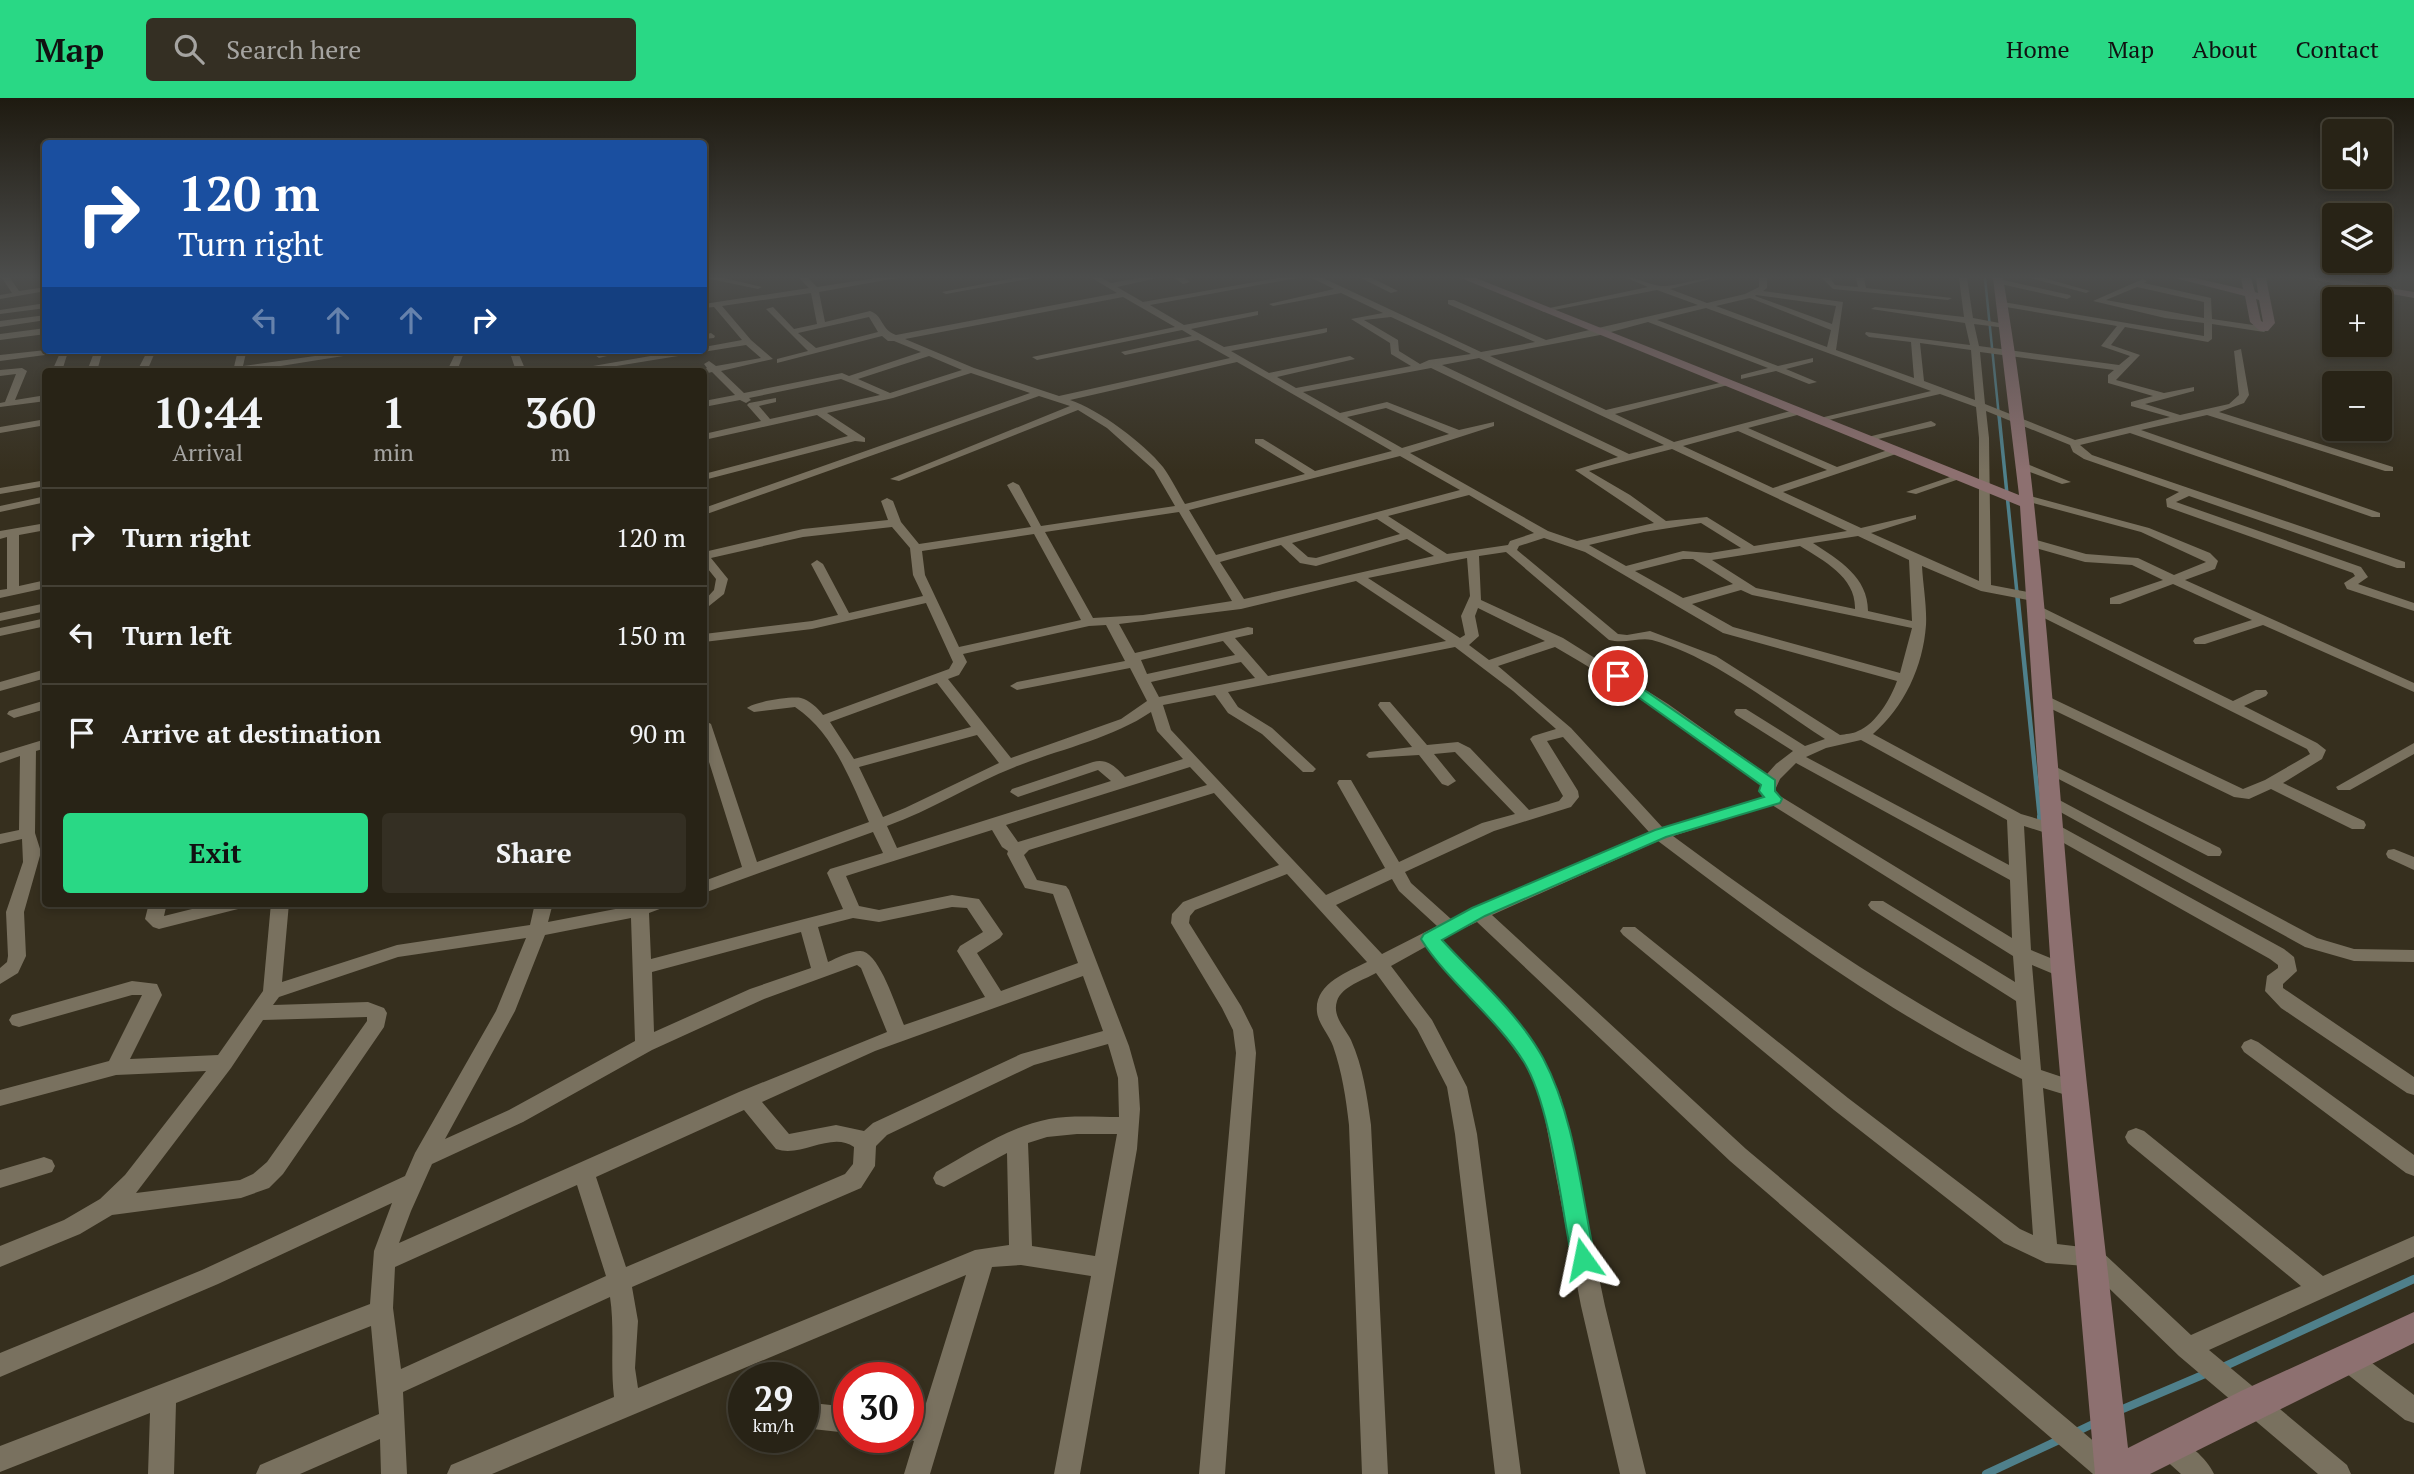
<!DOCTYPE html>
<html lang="en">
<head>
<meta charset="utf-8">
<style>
  :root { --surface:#282316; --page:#342f23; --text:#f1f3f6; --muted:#a5a4a1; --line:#444035; --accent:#29d885 }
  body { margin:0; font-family:"PT Serif",serif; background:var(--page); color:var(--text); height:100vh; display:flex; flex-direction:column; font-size:26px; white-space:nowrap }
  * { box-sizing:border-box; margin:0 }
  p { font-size:23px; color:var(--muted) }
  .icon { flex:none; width:38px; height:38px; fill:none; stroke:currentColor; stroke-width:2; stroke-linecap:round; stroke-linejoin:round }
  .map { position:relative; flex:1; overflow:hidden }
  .panel { position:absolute; left:42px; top:270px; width:665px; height:539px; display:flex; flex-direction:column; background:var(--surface); border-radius:7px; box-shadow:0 4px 10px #0003,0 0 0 2px var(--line) }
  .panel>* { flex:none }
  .top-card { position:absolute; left:42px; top:42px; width:665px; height:214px; border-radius:7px; box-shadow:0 4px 10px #0003,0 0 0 2px var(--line); background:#1a4fa0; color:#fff; overflow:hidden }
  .buttons { position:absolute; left:2322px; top:21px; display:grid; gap:14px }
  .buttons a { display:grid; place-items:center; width:70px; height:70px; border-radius:7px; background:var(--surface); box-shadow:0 4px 10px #0003,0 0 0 2px var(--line); font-size:35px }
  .speed { position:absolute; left:728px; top:1264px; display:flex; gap:14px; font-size:35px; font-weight:700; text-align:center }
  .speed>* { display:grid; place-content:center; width:91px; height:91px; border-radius:50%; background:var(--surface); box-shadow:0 4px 10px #0003,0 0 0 2px var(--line); line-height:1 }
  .speed small { font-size:18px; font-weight:400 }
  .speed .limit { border:10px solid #d22; background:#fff; color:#111 }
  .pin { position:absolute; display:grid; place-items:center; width:60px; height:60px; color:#fff; margin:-30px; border:4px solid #fff; border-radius:50%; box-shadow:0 2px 7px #0007 }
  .me { position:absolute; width:77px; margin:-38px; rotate:348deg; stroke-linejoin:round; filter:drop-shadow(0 0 5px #0008) }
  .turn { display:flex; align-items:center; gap:24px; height:147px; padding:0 21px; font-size:32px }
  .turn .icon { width:91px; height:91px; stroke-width:2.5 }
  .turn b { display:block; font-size:49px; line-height:60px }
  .lanes { display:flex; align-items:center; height:66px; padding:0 21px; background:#0003; justify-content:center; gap:35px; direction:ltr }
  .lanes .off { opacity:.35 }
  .eta { display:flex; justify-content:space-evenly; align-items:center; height:119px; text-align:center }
  .eta b { font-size:42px; font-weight:600; line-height:49px }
  .cta { display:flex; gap:14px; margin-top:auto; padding:14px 21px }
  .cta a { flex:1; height:80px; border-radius:7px; background:var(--accent); color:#111; font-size:28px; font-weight:600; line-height:80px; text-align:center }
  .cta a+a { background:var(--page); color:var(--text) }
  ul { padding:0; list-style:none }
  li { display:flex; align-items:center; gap:21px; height:98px; padding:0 21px; border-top:2px solid var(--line) }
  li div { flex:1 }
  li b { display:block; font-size:26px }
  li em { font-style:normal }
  header { display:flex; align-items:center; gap:42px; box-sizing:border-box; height:98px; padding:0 35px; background:var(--accent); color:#111 }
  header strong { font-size:33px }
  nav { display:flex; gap:38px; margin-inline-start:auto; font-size:24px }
  .search { width:490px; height:63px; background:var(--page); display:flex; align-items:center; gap:18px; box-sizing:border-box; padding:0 24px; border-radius:7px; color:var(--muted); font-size:26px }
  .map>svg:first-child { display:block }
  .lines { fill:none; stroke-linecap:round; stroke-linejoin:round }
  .stream-far4 { stroke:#4f808b; stroke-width:2.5 }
  .stream-far3 { stroke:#4f808b; stroke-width:3.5 }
  .stream-far2 { stroke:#4f808b; stroke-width:4.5 }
  .stream-far1 { stroke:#4f808b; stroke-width:6 }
  .stream { stroke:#4f808b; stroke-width:8 }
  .street { fill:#79715f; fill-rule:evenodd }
  .secondary { fill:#8d7070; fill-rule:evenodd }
  .route { fill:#29d885; stroke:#1b8c56; stroke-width:2 }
</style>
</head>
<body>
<header>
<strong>Map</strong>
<div class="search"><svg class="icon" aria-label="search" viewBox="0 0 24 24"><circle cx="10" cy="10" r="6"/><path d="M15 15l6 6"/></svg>Search here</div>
<nav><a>Home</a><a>Map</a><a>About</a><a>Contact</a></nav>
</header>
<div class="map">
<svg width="2414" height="1376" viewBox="0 0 2414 1376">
  <rect width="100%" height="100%" fill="#362f1e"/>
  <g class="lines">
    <path class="stream-far4" d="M1985,180L1999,319"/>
    <path class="stream-far3" d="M1999,317L2017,495"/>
    <path class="stream-far2" d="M2017,494L2040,721"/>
    <path class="stream-far1" d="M2040,719L2041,727"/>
    <path class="stream" d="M2221,1270L2414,1181
      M2118,1313L2205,1276
      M2074,1335L2097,1324
      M1986,1376L2059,1342"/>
    <path class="street" d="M2,180H10L19,193L46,189V193L0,201V197L12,195Z
      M706,180H724L762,189L758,191Z
      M799,180H808L817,189L876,180H897L819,194L825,224L870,213C884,218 880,231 896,237L1117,195L1092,180H1102L1111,185L1139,180H1157L1117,189L1143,204L1278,180H1297L1150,207L1184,227L1258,213V217L1191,231L1224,249L1327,230V234L1324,235L1231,253L1269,275L1350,258L1355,261L1277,279L1296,290L1411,268L1391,256L1390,245L1351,221L1383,215L1341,195L1273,208L1269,206L1334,191L1312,180H1323L1481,254L1535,244L1448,206V202H1454L1546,242L1698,207L1657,192L1544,214L1540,212L1648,189L1627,180C1640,180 1649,187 1661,188C1675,189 1697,180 1714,180L1670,191L1707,205L1745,196L1759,189V180H1767V190L1763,193L1843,204L1836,252L1914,280L1911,244L1869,239L1865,236L1866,234L1970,247L1965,225L1871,211L1875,209L1964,219L1959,180H1967L1973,220L2010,227L2006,230L1974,226L1979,248L2119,267L2130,258L2101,248L2117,228L2000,208L1999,206L2003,204L2204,238V225L2165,220L2093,203L2143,181L2147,183L2144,185L2211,200L2212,221L2267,229L2268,231L2264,234L2212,226V241L2208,244L2125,229L2111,247L2140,257L2116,282L2164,295L2194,289V293L2145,306L2180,317L2229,306L2239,297L2234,253L2241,251L2249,297L2244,305L2219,314L2393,369V373H2385L2207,317L2141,332L2380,415V419H2372L2130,335L2080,347L2092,357L2405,464V470H2397L2189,398L2176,404L2361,469L2368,479L2358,486L2414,505V513L2347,491L2344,485L2355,478L2353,475L2167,409L2166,401L2179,394L2084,361L2073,354L2070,347L1986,313L1989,340L1991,487L2033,495L2039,499L2033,503L1981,493L1922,468C1923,487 1927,508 1926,527C1923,569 1904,609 1873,636L2021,716L2058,727L2284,851L2294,859L2297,873L2283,886V890L2414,979V997L2407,995L2281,910L2265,893L2267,878L2278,870V867L2270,861L2046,735L2024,728L2031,852L2070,868L2072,873L2070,878L2063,880L2032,867L2041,972L2083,986L2086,992L2083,998L2076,1000L2043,990L2057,1146L2099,1151L2191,1237L2301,1188L2128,1045L2125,1039L2128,1033L2136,1030L2144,1033L2323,1178L2414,1138V1159L2209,1252L2347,1367L2351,1376H2318L2179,1258L2086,1168L2046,1165L2004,1145L1834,1012L1623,837L1620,833L1623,829H1635L1848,1000L2020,1131L2033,1137L2022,981C1891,918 1773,830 1658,743L1492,817L1746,1051L2122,1367L2126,1376H2093L1730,1063L1477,824L1441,841L1515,922L1540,957L1561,1000L1605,1208L1646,1376H1620L1581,1208L1541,1000L1525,966L1501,932L1427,848L1391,868L1432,922L1467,989L1477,1036L1521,1376H1495L1455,1036L1447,989L1417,931L1376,875C1364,882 1342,888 1337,903C1332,918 1345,930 1351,942C1363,969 1367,998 1371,1027L1388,1376H1362L1349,1027C1346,1000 1342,974 1333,948C1329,937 1318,925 1317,914C1314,886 1347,874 1367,864L1287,776L1195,812L1190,818L1189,825L1241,908L1253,932L1256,955L1225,1376H1199L1236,955L1233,932L1222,910L1171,825L1172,816L1183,804L1279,767L1214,695L1029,752L1024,757L1037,782L1066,788L1069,792L1129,948L1138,980L1140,1011L1137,1051L1080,1376H1054L1091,1178L1021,1167L992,1169L930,1376H904L914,1343L901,1339H908V1316L922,1318L966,1177L492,1376H447L451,1367L614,1299C610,1265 615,1232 610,1199L403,1294L407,1376H381L380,1341L300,1376H256L260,1367L379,1316L371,1228L176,1305L174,1376H148L150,1315L0,1374V1348L370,1206L374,1153L392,1105L218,1186L0,1279V1255L202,1172L405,1078L415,1055L496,913L526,840L398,859L279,899L273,907L368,904L384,910L387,915L384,929L283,1076L269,1090L241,1100L112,1117L80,1136L0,1169V1148L64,1122L100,1101L125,1077L206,973L116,977L0,1008V992L109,963L142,897H132L19,929L12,927L9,922L12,917L132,883L157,886L162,897L130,961L218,957L263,893L271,805H289L282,884L397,847L530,827L535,805H553L548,824L631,808V805H668L665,809L649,815L651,861L843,811L827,775L830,771L883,755L873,734L704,795V783L742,769L704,648V622L711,626L757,764L869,724C851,683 833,634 795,609L754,614L747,610C753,604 791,598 801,600C809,602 818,610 823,617L949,571L953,564L926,505L812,531L704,544V536L812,523L838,517L811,466L817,462L823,466L849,515L923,498L913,477L910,450L892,429L803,439L711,460L728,481L724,496L709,508L704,507V503L714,492L716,481L704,466V454L803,431L888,422L881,403L887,400L893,403L901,424L919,446L1031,429L1007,387L1013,384L1019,387L1041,428L1175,408L1154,372L1107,330L1078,312L899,383L890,381L1070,308L1039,298L704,417V410L1030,295L971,275L893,300L827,315L865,340V344L855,343L704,382V376L848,338L817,317L704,342V336L761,323L747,307L749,305L776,300V304L759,308L770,321L880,297L841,281L749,300L751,302L746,305L740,302L704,309V303L735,297L712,274L704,276V273H699L707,270L704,266L709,263L716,268L761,260L746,247L598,271L593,268L685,252H704V249L742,242L714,209L704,210V206L809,190ZM2137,189L2204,204V220L2106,202ZM811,195L817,226L794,231L773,209L766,211L808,253L777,261V265L882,238L888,243H894L921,254L849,278L842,275L744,295L721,273L773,261L751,242L722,208ZM1756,197L1836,208L1832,226L1755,198ZM1123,199L1175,229L1032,259L1037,262L1182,232L1192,238L1121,254L1125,257L1198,242L1230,260L1059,298L974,270L905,241ZM1750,200L1831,232L1827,249L1716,208ZM1706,210L1931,293L1816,321V325L1940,296L1976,309L1979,340V483L1871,435L1916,421V417L1861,430L1783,394L1899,355V351H1891L1837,369L1748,330L1801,316V312L1798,311L1674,344L1615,316L1728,287V283L1606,312L1490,258L1600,237L1648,224L1768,270L1741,277V281L1776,273L1809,286L1817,284L1786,271L1813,264V260L1778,268L1657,222ZM869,219L878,234L816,250L798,235ZM1391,219L1471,256L1429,262L1420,266L1399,253L1398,242L1364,222ZM1920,245L1971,252L1975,302L1924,283ZM1980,254L2114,272L2108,277V285L2153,298L2131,304V308L2170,319L2075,342L1985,306ZM929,258L962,272L890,295L858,281ZM1479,260L1664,347L1629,356L1442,267ZM1237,264L1392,353L1315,373L1263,341H1255V345L1305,376L1185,406C1178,394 1171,380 1163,369C1144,345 1098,311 1070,302ZM1431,270L1618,359L1575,372L1654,425L1577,443L1548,433L1410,355L1494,328V324L1459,332L1387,304L1340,315L1303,294ZM1386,310L1449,336L1402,350L1347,319ZM1738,333L1827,372L1773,390L1683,348ZM1672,351L1847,433L1754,448L1707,419L1666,423L1630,397L1589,373ZM1400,358L1460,392L1216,457L1189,412ZM1469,397L1534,435L1510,443L1508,447L1447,456L1388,418ZM1179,414L1232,503L1143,517L1093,520L1045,434ZM1377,421L1400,436L1316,460L1308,459L1292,445ZM1701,425L1741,450L1710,455L1683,453L1626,468L1589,447L1644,434ZM1034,436L1081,522L959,549L925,477L922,453ZM1858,438L1909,462L1912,523L1868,513C1868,479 1839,462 1813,445ZM1544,440L1585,454L1723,535L1897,583C1891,600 1876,626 1858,633C1853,636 1845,636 1840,637L1716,558L1650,533L1627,537L1618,536L1517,452L1519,448ZM1407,441L1434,458L1244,501L1220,464L1281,447L1300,465L1316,468ZM1800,448C1824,463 1856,479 1855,511L1756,490L1712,462ZM1506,454L1609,542C1625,546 1640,539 1652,542C1715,560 1771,606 1825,641L1805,648L1746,611H1736L1734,614L1736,617L1793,653L1776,666L1767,676L1668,606L1563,540L1481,502L1479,458ZM1467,460L1470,498L1461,518L1465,537L1460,540L1368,480ZM1683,461H1693L1733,486L1683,500L1635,473ZM1356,483L1446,543L1268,578L1235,540L1253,536V530L1248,529L1135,555L1119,526L1241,511ZM1741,492L1752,497L1912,530L1900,575L1733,529L1692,506ZM1478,510L1545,543L1489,562L1469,547L1479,538L1475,518ZM1106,527L1125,563L1017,584L1010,588L1017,592L1130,570L1147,603L1121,621L1011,660L948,581L959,577L967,564L963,556L1089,528ZM1223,543L1235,557L1147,576L1141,562ZM1455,549L1513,593L1556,631L1533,638L1530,641L1563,698L1559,703L1529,712L1470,650L1458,644L1427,647L1390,604H1380L1378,607L1380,610L1412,649L1369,654L1366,657L1369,660L1419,657L1442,686L1448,688L1456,683L1434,656L1455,654L1515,716L1482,725L1399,764L1351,682H1339L1337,685L1385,770L1326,797L1171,632L1163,607L1215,597L1228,615L1262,636L1303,674H1313L1316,671L1313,668L1272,630L1238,609L1228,594ZM1555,549C1627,590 1695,637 1762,687L1759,693L1764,699L1663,730L1571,630L1498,568ZM1241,564L1255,580L1159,599L1151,584ZM937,585L971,629L854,661L830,624ZM1151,614L1157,633L1183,661L1125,679C1116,669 1107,660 1093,664L1012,691L1010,694L1018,699L1098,672L1111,683L897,750L887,728C932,712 971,686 1015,669C1060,651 1111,641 1151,614ZM977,637L999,665L905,710L883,719L859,669ZM1563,639L1649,734L1472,810L1451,821L1411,785L1405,774L1494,733L1571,709L1579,699L1578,693L1547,643ZM1861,642L2007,722L2009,767L1806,659L1826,650ZM1796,665L2010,782L2012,840L1780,698L1775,692L1780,681ZM1190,669L1207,687L1018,744L1006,727ZM1772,707L2013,858L2015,884L1883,803H1871L1868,807L1871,811L2016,903L2021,962C1897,899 1784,820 1673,738ZM992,732L1002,749L1008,753L1007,756L1025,790L1053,796L1078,865L1001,893L977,855L1000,840L1003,836L979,801L952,797L879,812L859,808L846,778ZM1392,781L1399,793L1437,828L1382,856L1336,807ZM952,809L967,810L983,834L960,848L957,853L985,899L904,927C897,912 879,852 860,853C850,853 837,860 828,864L818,829L853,820L879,824ZM631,820L635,943L509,1012L445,1041L515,913L545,837ZM801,834L811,870L750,891L654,934L652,874ZM857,867L861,870L887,934L739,994L399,1145L411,1113L432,1066L523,1024L652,952L764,901ZM1083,878L1103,933L1021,956L873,1025L864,1033L836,1027L789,1036L762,1004L875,953ZM367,919V923L267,1064L253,1076L240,1082L136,1095L231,970L263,922ZM1108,946L1118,980L1119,1019C1096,1019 1071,1017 1049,1021C1008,1029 972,1054 936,1074L933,1080L936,1086L944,1089L1007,1055L1009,1147L975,1152L638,1290L635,1270L638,1223L632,1189L861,1090L875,1068L876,1048L887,1037L1034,967ZM744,1012L776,1051C802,1060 831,1033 854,1049L853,1066L845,1076L626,1169L596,1079ZM1077,1036H1117L1095,1158L1032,1148L1028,1045L1047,1039ZM577,1087L606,1178L401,1271L393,1210L395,1169Z
      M1014,180H1033L946,196L942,194Z
      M1175,180H1185L1190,184L1183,186Z
      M1361,180H1372L1398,193L1391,195Z
      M1822,180H1830L1835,187L1858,189L1856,180H1864L1866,190L1952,200L1948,202L1833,191Z
      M2030,180H2044L2090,193L2086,195Z
      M1999,181L2070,197L2071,199L2067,201L1996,185Z
      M46,205V210L0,216V212Z
      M46,217V222L0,229V223Z
      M46,230V236L0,242V236Z
      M711,235L715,238L714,240L704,241V237Z
      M46,252H68L64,255L67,257L62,273H52L60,255L0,263V257Z
      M95,252H103L97,273H87Z
      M148,252H156L147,273H137Z
      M238,252H255L246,255L243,268L358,252H381L249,273H233Z
      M457,252H465L457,273H447Z
      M509,252H517L526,273H516Z
      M612,252H631L599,260L595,257Z
      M22,270L27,273L15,302L46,297V303L0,309V305L5,304L16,276L0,278V272Z
      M46,321V327L0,335V329Z
      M1931,323L1936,326L1935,328L1865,344L1860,341Z
      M2019,366H2027L2071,384L2062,386L2019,370Z
      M1956,377L1965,379L1916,396L1906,394Z
      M46,382V388L0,396V390Z
      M2026,397L2149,430L2210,455L2218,463L2215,471L2185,482L2414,585V594L2263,527L2205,546H2195L2193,543L2195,540L2252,522L2173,486L2120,506H2110V500L2163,482L2132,467L2085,464L2025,447V441L2029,440L2086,456L2138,460L2174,477L2206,464L2141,434L2022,402L2020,400Z
      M46,398V404L0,414V408Z
      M46,425V432L19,437V488L46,482V490L0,500V492L7,491V439L0,441V433Z
      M46,505V513L0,523V515Z
      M2035,506L2233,603L2256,592H2266L2268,595L2266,598L2244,608L2317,645L2326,652L2322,661L2283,685L2364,723L2366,727L2364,731H2352L2271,691L2249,701L2234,699L2037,604L2035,601L2037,598H2047L2243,691L2265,682L2310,656L2307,651L2030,513L2029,510Z
      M46,520V528L0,538V530Z
      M46,571V580L0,593V584Z
      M46,602V611L14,620L7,616L9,613Z
      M46,641V650L36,653L35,735L41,754L24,814L26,858L18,875L0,886V870L7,864L8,858L6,814L23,764L22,741L0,746V736L19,732L20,658L0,665V655Z
      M2414,645V656L2350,692H2338L2336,689Z
      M2048,665L2220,750L2222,754L2220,758H2208L2043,673L2040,670L2043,667Z
      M2050,697L2317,840L2354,851L2414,852V864L2354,863L2305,849L2044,705L2042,702Z
      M2394,751L2414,759V772L2388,760L2386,756L2388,752Z
      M149,805H167L164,818L216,805H249L246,809L159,831L153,829L145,821Z
      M2251,941L2258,944L2414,1057V1078L2406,1075L2244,954L2241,949L2244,944Z
      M44,1059L52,1062L55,1068L52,1074L0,1090V1072Z
      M2346,1248L2355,1252L2414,1297V1325L2405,1322L2337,1268L2334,1260L2337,1252Z
      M803,1304L849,1309V1335L803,1330Z
      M2170,1336C2186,1343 2207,1360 2214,1376H2181L2161,1358L2157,1349L2161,1340Z"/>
    <path class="secondary" d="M1461,180H1476L2019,397L1993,180H2003C2039,390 2052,603 2070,815C2086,994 2108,1172 2128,1350L2241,1293L2414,1214V1245L2150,1376H2095L2051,873L2020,408Z
      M2175,180H2195L2243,191L2241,180H2251L2255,194L2258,195L2256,180H2266L2275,225L2268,233H2260L2250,224L2245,198ZM2256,201L2259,202L2263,224L2261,223Z
      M2305,180H2331L2414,194V200Z"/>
  </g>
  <linearGradient id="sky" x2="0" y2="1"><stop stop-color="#1e1a10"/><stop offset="0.48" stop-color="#4c4d4c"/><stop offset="1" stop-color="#4c4d4c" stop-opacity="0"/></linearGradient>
  <rect width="2414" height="373" fill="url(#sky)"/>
  <path class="route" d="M1618,574L1775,682V693L1782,701L1780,705L1666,739L1485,818L1442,842C1476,879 1519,916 1543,960C1575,1020 1581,1095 1595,1161L1592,1168L1583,1171L1575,1168L1572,1161C1561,1108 1551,1008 1524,964C1496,919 1447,883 1421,841L1424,836L1472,810L1655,732L1764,699L1759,693L1761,687L1613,581L1611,578Z"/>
</svg>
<div class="buttons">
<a><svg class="icon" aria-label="sound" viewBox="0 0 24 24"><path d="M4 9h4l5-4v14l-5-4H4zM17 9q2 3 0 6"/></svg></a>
<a><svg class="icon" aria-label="layers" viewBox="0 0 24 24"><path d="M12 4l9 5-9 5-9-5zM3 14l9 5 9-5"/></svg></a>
<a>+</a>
<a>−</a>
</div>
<div class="speed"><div>29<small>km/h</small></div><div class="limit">30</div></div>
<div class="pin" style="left:1618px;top:578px;background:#d93025"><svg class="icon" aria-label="arrive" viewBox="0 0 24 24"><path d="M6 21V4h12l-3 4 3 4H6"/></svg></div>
<svg class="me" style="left:1583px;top:1161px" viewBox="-20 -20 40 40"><path d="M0-17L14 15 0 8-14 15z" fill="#29d885" stroke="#fff" stroke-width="4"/></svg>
<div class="top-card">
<div class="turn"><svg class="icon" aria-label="right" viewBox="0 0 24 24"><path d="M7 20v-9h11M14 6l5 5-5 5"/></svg><div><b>120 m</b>Turn right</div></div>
<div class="lanes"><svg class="icon off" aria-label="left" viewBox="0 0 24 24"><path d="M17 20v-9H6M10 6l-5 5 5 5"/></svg><svg class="icon off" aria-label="ahead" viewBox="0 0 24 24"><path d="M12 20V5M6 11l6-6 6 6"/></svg><svg class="icon off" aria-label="ahead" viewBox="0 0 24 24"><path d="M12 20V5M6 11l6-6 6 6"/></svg><svg class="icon" aria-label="right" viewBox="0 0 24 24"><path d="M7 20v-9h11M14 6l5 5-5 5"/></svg></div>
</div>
<section class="panel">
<div class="eta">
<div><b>10:44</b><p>Arrival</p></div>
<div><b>1</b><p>min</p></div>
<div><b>360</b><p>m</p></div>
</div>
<ul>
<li><svg class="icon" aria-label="right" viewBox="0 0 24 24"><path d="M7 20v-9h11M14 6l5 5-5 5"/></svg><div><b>Turn right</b></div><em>120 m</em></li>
<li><svg class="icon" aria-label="left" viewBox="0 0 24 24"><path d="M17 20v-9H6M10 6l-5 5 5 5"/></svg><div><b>Turn left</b></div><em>150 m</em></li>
<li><svg class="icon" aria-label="arrive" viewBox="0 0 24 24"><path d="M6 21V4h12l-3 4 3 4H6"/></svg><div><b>Arrive at destination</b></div><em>90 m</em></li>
</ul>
<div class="cta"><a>Exit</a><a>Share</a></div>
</section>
</div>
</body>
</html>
